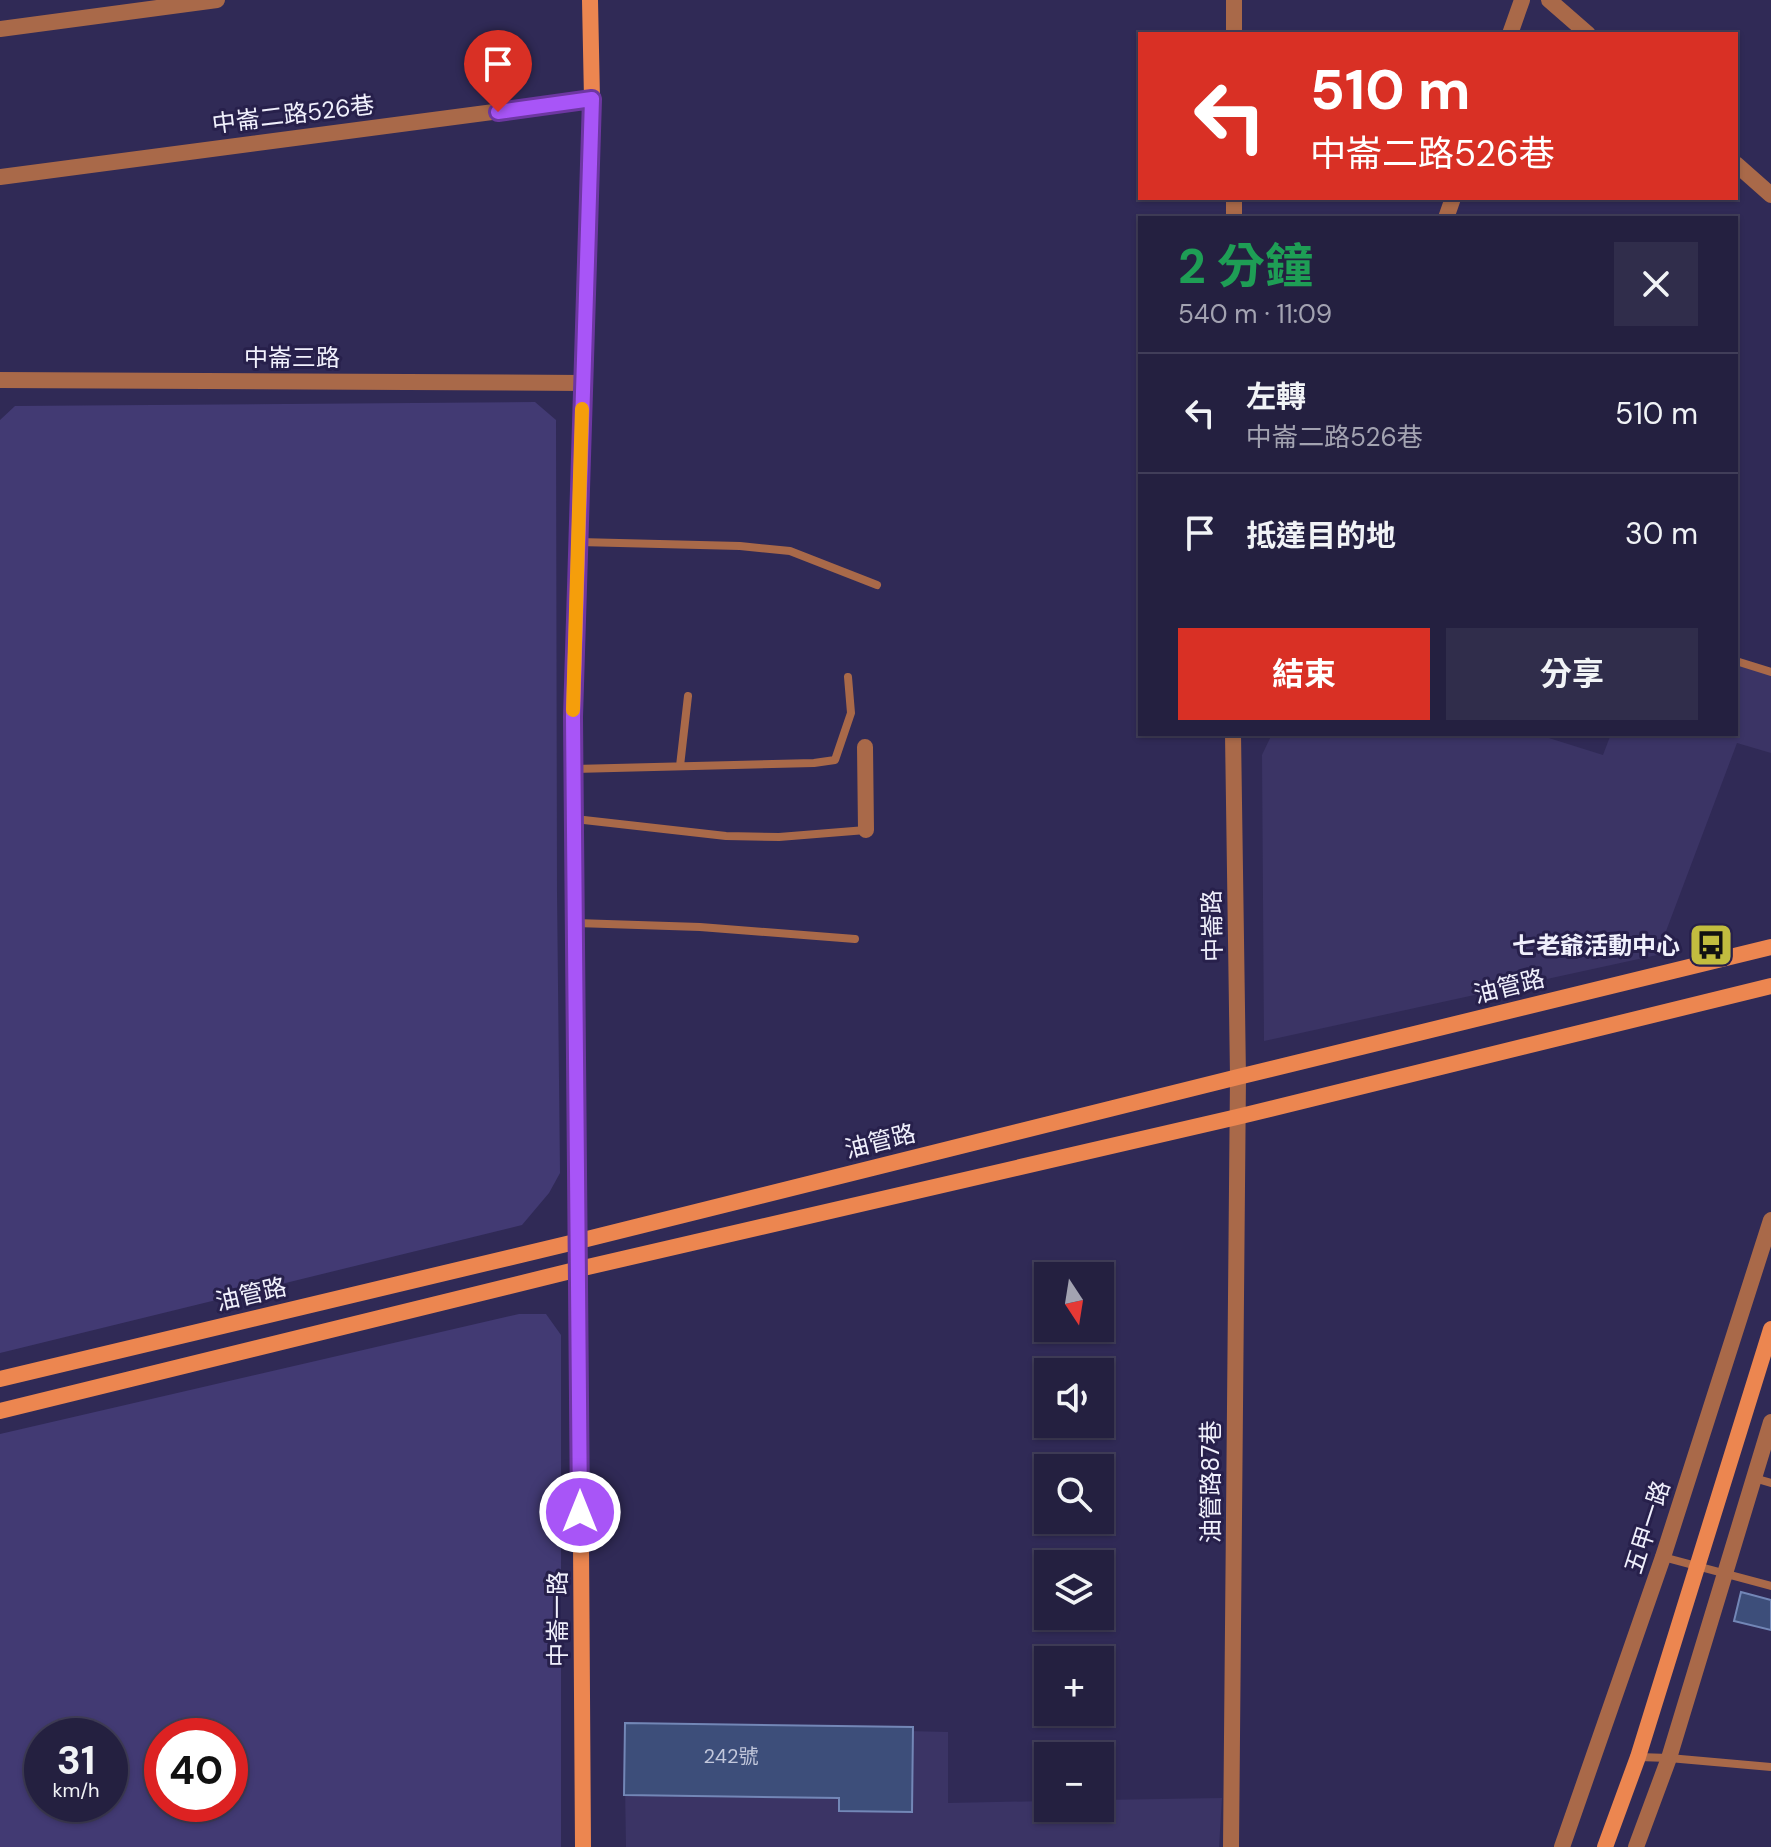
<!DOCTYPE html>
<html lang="zh-TW">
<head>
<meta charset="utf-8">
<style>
  :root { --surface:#242040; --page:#302d4b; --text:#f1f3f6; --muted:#a3a3b1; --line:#413e59; --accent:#d93025 }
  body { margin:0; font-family:"DM Sans","Noto Sans TC",sans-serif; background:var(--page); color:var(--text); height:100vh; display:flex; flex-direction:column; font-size:30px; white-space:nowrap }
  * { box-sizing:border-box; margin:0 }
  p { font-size:26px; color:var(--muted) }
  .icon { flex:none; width:44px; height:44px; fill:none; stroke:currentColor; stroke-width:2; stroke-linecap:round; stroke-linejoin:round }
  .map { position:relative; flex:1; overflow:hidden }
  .side { position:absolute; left:1138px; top:216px; width:600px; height:520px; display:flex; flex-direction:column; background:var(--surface); border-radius:0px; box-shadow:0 2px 6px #0004,0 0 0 2px var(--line) }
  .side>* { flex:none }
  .banner { position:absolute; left:1138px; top:32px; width:600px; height:168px; border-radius:0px; box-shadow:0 2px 6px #0004,0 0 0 2px var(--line); background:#d93025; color:#fff; overflow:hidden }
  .needle { width:52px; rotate:168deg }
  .fabs { position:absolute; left:1034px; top:1262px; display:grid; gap:16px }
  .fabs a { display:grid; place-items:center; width:80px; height:80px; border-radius:0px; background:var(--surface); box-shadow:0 2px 6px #0004,0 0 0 2px var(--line); font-size:40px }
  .speed { position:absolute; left:24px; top:1718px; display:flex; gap:16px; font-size:40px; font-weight:700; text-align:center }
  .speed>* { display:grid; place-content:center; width:104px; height:104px; border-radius:50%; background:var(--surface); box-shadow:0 2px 6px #0004,0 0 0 2px var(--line); line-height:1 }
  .speed small { font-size:20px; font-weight:400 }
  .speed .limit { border:12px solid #d22; background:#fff; color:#111 }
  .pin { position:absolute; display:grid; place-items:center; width:68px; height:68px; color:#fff; margin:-82px -34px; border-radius:50% 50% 50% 0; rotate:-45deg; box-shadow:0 0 8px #0007 }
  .pin .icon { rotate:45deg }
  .me { position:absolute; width:88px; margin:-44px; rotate:0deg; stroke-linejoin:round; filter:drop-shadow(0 0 6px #0008) }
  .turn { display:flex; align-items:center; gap:28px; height:168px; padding:0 40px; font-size:36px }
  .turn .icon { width:104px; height:104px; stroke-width:2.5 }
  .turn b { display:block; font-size:56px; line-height:68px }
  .round { display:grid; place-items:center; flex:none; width:84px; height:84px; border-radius:0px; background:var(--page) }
  .summary { display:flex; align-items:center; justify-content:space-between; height:136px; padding:0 40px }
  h1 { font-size:48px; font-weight:700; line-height:60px; color:#1e9e55 }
  .primary-button { display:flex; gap:16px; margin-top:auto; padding:16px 40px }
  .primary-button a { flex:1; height:92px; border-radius:0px; background:var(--accent); color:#fff; font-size:32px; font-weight:700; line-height:92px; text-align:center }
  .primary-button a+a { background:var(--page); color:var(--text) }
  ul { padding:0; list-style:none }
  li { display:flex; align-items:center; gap:24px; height:120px; padding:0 40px; border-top:2px solid var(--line) }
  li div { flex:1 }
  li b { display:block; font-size:30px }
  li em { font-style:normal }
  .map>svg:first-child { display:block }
  .built { fill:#3b3465 }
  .green { fill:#423a73; fill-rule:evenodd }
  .building { fill:#3d4e7a; stroke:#7387b7; stroke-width:2 }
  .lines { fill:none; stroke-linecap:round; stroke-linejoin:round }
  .lane { stroke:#a96949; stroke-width:8 }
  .street { stroke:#a96949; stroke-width:16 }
  .secondary { stroke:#ec8650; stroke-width:16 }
  .route-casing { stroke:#6d37a1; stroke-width:20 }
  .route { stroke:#a855f7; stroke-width:14 }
  .slow { stroke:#f59e0b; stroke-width:14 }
  .labels { text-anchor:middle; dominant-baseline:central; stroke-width:6; stroke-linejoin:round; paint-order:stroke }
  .number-label { font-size:20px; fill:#c3c8dc }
  .street-label { font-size:24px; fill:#f0f0fc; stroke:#27204b }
  .poi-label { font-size:24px; font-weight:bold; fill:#f0f0fc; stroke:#27204b; text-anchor:end }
</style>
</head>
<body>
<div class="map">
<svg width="1771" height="1847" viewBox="0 0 1771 1847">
  <rect width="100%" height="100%" fill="#302a56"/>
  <path class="built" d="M1736,659L1771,670V753L1737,743L1657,955L1264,1041L1262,755L1272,734H1536L1603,755L1611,734H1736Z
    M624,1724L948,1732V1803L1048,1801V1808H1100V1800L1222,1798L1219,1847H626Z"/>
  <path class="green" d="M535,402L556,420L557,892L560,1173L549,1193L522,1225L0,1353V420L15,406Z
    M519,1314H546L561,1335V1847H0V1434ZM42,1736H110V1804H42ZM162,1736H230V1804H162Z"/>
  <path class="building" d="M1741,1592L1771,1600V1630L1734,1621Z
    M625,1723L913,1727L912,1812L839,1811V1798L624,1795Z"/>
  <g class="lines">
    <path class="lane" d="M579,542L740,546L790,551L877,585
      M1736,661L1771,672
      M680,766L688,696
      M574,769L814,763L835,760L851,713L848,677
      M575,819L726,836L779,837L866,830
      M576,923L700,927L855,939
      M1754,1478L1771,1483
      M1663,1557L1771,1586
      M1638,1757L1669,1758L1771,1767"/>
    <path class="street" d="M1549,0L1588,34
      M0,29L217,0
      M1234,34V0
      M1510,34L1522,0
      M1736,164L1771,195
      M0,177L592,99
      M1234,218V198
      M1446,218L1453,198
      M0,380L583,383
      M865,747L866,830
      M1231,1847L1238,1077L1233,734
      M1562,1847L1663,1557L1771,1220
      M1636,1847L1669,1758L1771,1422"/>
    <path class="secondary" d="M0,1379L579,1241L1238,1077L1771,947
      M0,1411L579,1269L1237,1117L1771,986
      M583,1847L579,1241L573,717L592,99L590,0
      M1605,1847L1638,1757L1771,1329"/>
  </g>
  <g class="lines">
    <g class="route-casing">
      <path id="route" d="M498,112L592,99L573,717L580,1512"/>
    </g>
    <use href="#route" class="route"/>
    <path class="slow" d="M573,710L582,409"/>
  </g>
  <defs>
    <g id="bus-square" transform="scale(2.3)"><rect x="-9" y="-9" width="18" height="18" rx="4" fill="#c2bd3f" stroke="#27204b"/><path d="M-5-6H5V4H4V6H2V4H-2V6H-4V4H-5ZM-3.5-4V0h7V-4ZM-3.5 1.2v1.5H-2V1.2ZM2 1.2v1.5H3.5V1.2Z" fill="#111"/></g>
  </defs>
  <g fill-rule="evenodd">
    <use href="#bus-square" x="1711" y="945"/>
  </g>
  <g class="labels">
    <g class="number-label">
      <text x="731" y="1756">242號</text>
    </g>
    <g class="street-label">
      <text transform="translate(293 114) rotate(-7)">中崙二路526巷</text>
      <text x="292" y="357">中崙三路</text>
      <text transform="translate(1212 926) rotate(-91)">中崙路</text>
      <text transform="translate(1509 986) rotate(-14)">油管路</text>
      <text transform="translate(880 1141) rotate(-14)">油管路</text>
      <text transform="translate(251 1294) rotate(-13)">油管路</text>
      <text transform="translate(1210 1482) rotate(-90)">油管路87巷</text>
      <text transform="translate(1647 1527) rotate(-72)">五甲一路</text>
      <text transform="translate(557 1619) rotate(-90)">中崙一路</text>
    </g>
    <g class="poi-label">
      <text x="1680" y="945">七老爺活動中心</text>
    </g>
  </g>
</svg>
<div class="fabs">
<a><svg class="needle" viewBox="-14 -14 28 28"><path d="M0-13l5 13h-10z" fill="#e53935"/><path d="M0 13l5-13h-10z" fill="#a3a3b1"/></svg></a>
<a><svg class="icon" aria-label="sound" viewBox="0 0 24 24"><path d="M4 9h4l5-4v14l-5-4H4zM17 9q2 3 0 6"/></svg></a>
<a><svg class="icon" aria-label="search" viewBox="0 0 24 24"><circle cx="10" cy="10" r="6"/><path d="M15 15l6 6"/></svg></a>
<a><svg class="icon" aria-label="layers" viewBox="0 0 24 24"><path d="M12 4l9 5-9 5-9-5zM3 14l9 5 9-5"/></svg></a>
<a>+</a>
<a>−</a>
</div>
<div class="speed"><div>31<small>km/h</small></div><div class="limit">40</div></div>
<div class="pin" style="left:498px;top:112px;background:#d93025"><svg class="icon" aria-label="arrive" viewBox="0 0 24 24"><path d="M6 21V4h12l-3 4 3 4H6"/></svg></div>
<svg class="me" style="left:580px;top:1512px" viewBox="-20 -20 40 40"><circle r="17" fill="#a855f7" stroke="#fff" stroke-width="3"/><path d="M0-11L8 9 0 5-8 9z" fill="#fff"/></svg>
<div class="banner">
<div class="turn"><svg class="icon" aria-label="left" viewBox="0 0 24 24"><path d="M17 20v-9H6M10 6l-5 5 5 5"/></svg><div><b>510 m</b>中崙二路526巷</div></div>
</div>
<section class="side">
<div class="summary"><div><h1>2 分鐘</h1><p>540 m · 11:09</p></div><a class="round"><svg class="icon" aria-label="close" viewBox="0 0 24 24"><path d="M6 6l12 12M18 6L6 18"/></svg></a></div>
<ul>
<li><svg class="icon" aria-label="left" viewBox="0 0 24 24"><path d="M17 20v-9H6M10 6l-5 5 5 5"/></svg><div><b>左轉</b><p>中崙二路526巷</p></div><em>510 m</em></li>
<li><svg class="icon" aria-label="arrive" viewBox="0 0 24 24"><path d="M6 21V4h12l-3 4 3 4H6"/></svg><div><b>抵達目的地</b></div><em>30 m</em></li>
</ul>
<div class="primary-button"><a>結束</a><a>分享</a></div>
</section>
</div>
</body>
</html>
